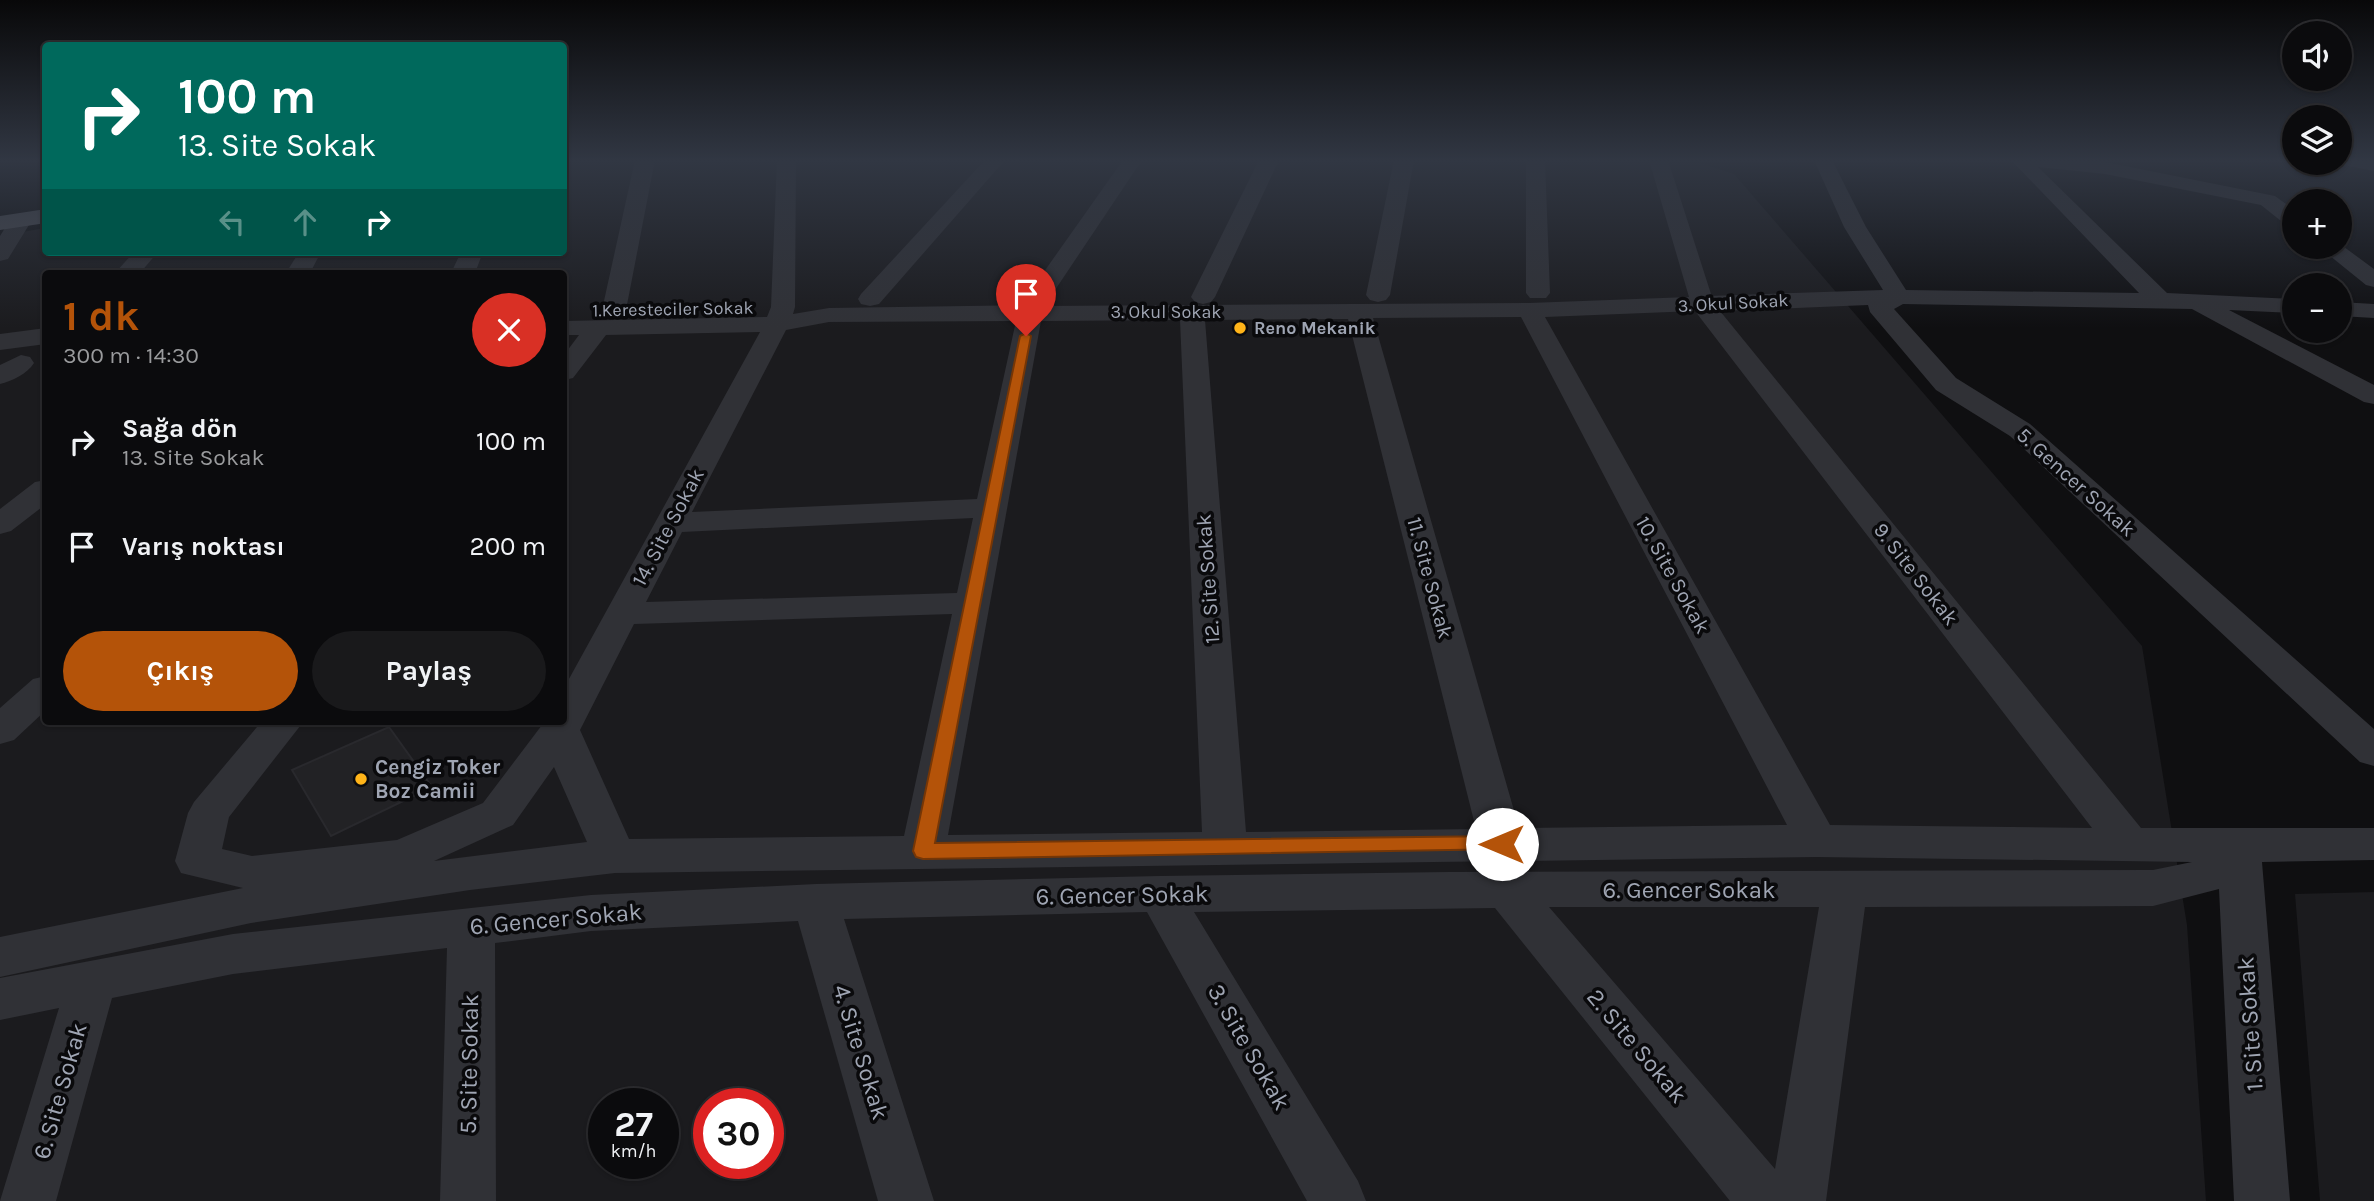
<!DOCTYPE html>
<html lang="tr">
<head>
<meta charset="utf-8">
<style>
  :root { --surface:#0b0b0d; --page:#19191b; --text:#f1f3f6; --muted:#9a9b9d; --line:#2b2b2e; --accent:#b45309 }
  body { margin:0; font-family:Karla,sans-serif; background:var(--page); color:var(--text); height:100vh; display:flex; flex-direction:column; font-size:26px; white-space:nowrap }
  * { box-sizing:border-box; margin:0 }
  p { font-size:23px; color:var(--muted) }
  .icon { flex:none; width:38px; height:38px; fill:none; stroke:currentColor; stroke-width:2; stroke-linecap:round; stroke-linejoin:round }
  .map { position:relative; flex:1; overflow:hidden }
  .panel { position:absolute; left:42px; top:270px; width:525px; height:455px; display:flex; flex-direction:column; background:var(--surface); border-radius:7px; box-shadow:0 2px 5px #0004,0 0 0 2px var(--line) }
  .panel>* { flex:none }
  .top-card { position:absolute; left:42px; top:42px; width:525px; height:214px; border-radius:7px; box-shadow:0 2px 5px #0004,0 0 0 2px var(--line); background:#00695c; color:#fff; overflow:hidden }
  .buttons { position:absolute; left:2282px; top:21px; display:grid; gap:14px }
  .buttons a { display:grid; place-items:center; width:70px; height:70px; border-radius:50%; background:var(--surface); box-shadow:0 2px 5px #0004,0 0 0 2px var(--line); font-size:35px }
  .speed { position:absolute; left:588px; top:1088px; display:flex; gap:14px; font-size:35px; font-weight:700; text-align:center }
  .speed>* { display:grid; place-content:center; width:91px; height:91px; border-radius:50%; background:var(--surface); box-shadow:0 2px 5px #0004,0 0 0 2px var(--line); line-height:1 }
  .speed small { font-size:18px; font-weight:400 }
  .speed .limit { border:10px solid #d22; background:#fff; color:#111 }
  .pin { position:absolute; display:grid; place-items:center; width:60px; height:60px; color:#fff; margin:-72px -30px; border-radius:50% 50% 50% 0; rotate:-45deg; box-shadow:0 0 7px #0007 }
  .pin .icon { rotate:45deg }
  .me { position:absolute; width:77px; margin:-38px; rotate:270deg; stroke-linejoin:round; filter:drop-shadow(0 0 5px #0008) }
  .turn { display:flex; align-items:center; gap:24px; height:147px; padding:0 21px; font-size:32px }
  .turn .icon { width:91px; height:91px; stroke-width:2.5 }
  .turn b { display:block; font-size:49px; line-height:60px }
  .lanes { display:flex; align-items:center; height:66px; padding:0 21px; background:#0003; justify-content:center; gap:35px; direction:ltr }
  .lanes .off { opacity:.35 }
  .round { display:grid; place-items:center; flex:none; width:74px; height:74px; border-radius:37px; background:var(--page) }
  .head { display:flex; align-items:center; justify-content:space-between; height:119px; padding:0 21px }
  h1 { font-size:42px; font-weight:700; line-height:52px; color:var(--accent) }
  .action { display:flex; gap:14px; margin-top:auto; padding:14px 21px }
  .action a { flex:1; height:80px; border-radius:42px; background:var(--accent); color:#fff; font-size:28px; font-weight:700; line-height:80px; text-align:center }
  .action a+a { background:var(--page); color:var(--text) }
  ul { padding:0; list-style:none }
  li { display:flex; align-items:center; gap:21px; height:105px; padding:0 21px }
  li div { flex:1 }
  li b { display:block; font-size:26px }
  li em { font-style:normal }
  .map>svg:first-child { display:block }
  .built { fill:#1b1b1e; fill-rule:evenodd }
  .building { fill:#222225; stroke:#29292d; stroke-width:2 }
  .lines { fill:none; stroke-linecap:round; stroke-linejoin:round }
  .minor { fill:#303136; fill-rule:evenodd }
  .tertiary { fill:#303136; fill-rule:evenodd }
  .primary { fill:#4c4e55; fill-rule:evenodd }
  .route { fill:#b45309; stroke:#753606; stroke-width:2 }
  .poi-dot { fill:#ffb419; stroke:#0a0a0c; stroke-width:2.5 }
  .labels { text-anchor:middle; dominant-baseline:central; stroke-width:7; stroke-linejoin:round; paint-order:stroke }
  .far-street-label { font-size:18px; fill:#9fa5b3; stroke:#0a0a0c }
  .far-poi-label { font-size:18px; font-weight:bold; fill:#9fa5b3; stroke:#0a0a0c; text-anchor:start }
  .street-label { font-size:21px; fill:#9fa5b3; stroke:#0a0a0c }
  .poi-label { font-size:21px; font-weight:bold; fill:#9fa5b3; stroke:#0a0a0c; text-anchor:start }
  .near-street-label { font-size:24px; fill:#9fa5b3; stroke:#0a0a0c }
</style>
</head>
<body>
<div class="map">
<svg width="2374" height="1201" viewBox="0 0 2374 1201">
  <rect width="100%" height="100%" fill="#0f0f11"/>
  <path class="built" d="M564,160H1691L1734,174L2142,646L2187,925L2206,1201H0V236L45,228L46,252H564ZM46,273H564V721H46ZM604,1104H663V1164H604ZM709,1104H768V1164H709Z
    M2374,892V1201H2320L2295,894Z"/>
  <path class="building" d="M389,727L432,787L331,836L292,770Z"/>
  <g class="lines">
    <path class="minor" d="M635,160H655L626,310L623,315L614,317L605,315L602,310Z
      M777,160H796L795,307L793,314L829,308L1028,305L1024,300L1123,160H1142L1045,305L1041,306L1529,303L1689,297L1649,160H1668L1711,294L1709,296L1883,290L1844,227L1814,160H1832L1866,227L1906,290L2139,293L2011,160L2105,162L2275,196L2294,210V226L2286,225L2261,205L2105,174L2038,167L2167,293L2294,299V313L2229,310L2374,385V404L2364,402L2192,309L1903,304L1894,309L1956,378L2030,424L2374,729V766L2360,762L2010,436L1936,390L1870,312L1868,305L1720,311L2141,828H2374V860L2262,862L2290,1201H2234L2219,889L2153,906L1865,907L1826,1201H1730L1495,908L1194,912L1358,1181L1366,1201H1307L1147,912L844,919L934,1201H878L798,921L591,931L495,943L496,1201H440L447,948L233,974L112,998L56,1201H0L59,1008L0,1020V978L233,934L591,895L816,884L1160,876L1448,872L2153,870L2192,862L1817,857L615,873L470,890L251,923L0,977V937L243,888L181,873L175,861L188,813L194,802L262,721H304L229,817L222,849L252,856L397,840L483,803L545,721H564V688L760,332L606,335L573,378L564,380V355L579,335H564V321L767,317L771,307ZM1695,311L2092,828L1830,825L1545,317ZM1521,317L1787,825L1519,828L1373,318ZM1348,319L1476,829L1246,832L1205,320ZM1180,320L1202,832L948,835L1041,321ZM1016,321L977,499L692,512L786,330L829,322ZM973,518L957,593L646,602L682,532ZM952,614L904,836L629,839L580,730L634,624ZM554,767L587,842L434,861L513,825ZM1549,907H1819L1775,1169Z
      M985,160H1005L879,304L870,306L861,304L858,299L861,294Z
      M1259,160H1279L1215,297L1211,302L1203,304L1195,302L1191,297Z
      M1394,160H1414L1390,295L1386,300L1378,302L1370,300L1366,295Z
      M1526,160H1545L1550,293L1546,298H1530L1526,293Z
      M21,214L29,215L32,220L8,259L0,261V236L13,215Z
      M2340,244L2374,269V287L2366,285L2319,247H2340Z
      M134,252H158L140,273H115Z
      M299,252H321L310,273H286Z
      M461,252H483L475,273H451Z
      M2340,302L2374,304V318L2340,316Z
      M46,328V344L0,350V334Z
      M21,355L30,357L34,363C27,374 12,381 0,384V365Z
      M46,480V504L11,531L0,534V509L35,482Z
      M46,676V710L14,740L0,744V708L33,679Z"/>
    <path class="tertiary" d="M2340,160H2374V171L2338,164Z"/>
    <path class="primary" d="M46,209V223L0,230V216Z"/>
  </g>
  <linearGradient id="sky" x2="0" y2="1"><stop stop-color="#080809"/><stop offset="0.49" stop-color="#313743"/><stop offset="1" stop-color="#313743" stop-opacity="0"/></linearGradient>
  <rect width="2374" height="328" fill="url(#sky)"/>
  <path class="route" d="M1026,333L1031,336L935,843L1502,836L1509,838L1512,844L1509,849L923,859L916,857L913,851L1020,336Z"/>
  <g class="poi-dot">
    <circle cx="1240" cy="328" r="7"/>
    <circle cx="361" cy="779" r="7"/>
  </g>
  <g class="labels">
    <g class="far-street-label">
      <text transform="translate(1733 303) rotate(-3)">3. Okul Sokak</text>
      <text transform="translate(673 309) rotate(-1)">1.Keresteciler Sokak</text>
      <text x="1166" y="312">3. Okul Sokak</text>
    </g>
    <g class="far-poi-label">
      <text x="1254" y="328">Reno Mekanik</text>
    </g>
    <g class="street-label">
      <text transform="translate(2076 482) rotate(42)">5. Gencer Sokak</text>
      <text transform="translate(668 527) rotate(-62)">14. Site Sokak</text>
      <text transform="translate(1916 574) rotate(52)">9. Site Sokak</text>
      <text transform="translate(1673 575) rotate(61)">10. Site Sokak</text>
      <text transform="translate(1430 578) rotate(75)">11. Site Sokak</text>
      <text transform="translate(1208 579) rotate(-94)">12. Site Sokak</text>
    </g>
    <g class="poi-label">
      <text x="375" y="767">Cengiz Toker<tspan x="375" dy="24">Boz Camii</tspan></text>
    </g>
    <g class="near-street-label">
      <text x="1689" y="890">6. Gencer Sokak</text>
      <text transform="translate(1122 895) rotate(-1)">6. Gencer Sokak</text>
      <text transform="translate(556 919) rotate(-5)">6. Gencer Sokak</text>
      <text transform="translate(2250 1024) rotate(-94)">1. Site Sokak</text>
      <text transform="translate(1637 1046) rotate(50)">2. Site Sokak</text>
      <text transform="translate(1249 1047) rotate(60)">3. Site Sokak</text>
      <text transform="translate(861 1052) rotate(73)">4. Site Sokak</text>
      <text transform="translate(469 1064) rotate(-89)">5. Site Sokak</text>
      <text transform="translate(60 1091) rotate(-74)">6. Site Sokak</text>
    </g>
  </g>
</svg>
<div class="buttons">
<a><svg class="icon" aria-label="sound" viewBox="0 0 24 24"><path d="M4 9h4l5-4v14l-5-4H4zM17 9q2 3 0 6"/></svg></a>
<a><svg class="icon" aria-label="layers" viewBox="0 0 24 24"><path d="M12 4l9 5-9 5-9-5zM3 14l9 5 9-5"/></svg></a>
<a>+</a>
<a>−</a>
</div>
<div class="speed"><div>27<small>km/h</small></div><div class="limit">30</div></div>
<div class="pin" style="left:1026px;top:336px;background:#d93025"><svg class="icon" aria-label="arrive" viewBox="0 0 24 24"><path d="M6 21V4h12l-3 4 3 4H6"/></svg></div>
<svg class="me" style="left:1502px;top:844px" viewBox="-20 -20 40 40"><circle r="19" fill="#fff"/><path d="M0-13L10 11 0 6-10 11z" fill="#b45309"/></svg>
<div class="top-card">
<div class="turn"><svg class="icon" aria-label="right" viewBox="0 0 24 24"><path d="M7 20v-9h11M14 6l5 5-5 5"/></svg><div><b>100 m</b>13. Site Sokak</div></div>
<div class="lanes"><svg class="icon off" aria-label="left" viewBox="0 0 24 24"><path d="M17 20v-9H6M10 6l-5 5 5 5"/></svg><svg class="icon off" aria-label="ahead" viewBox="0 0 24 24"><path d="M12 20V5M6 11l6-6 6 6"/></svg><svg class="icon" aria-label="right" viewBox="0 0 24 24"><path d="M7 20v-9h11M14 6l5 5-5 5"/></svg></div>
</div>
<section class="panel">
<div class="head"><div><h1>1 dk</h1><p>300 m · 14:30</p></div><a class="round" style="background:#d93025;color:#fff"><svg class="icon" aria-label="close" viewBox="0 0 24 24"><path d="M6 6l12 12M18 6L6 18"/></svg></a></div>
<ul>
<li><svg class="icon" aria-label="right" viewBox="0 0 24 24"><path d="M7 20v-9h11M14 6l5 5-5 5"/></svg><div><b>Sağa dön</b><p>13. Site Sokak</p></div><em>100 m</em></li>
<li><svg class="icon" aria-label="arrive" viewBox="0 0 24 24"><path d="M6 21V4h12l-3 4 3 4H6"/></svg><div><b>Varış noktası</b></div><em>200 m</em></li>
</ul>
<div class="action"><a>Çıkış</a><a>Paylaş</a></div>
</section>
</div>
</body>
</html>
